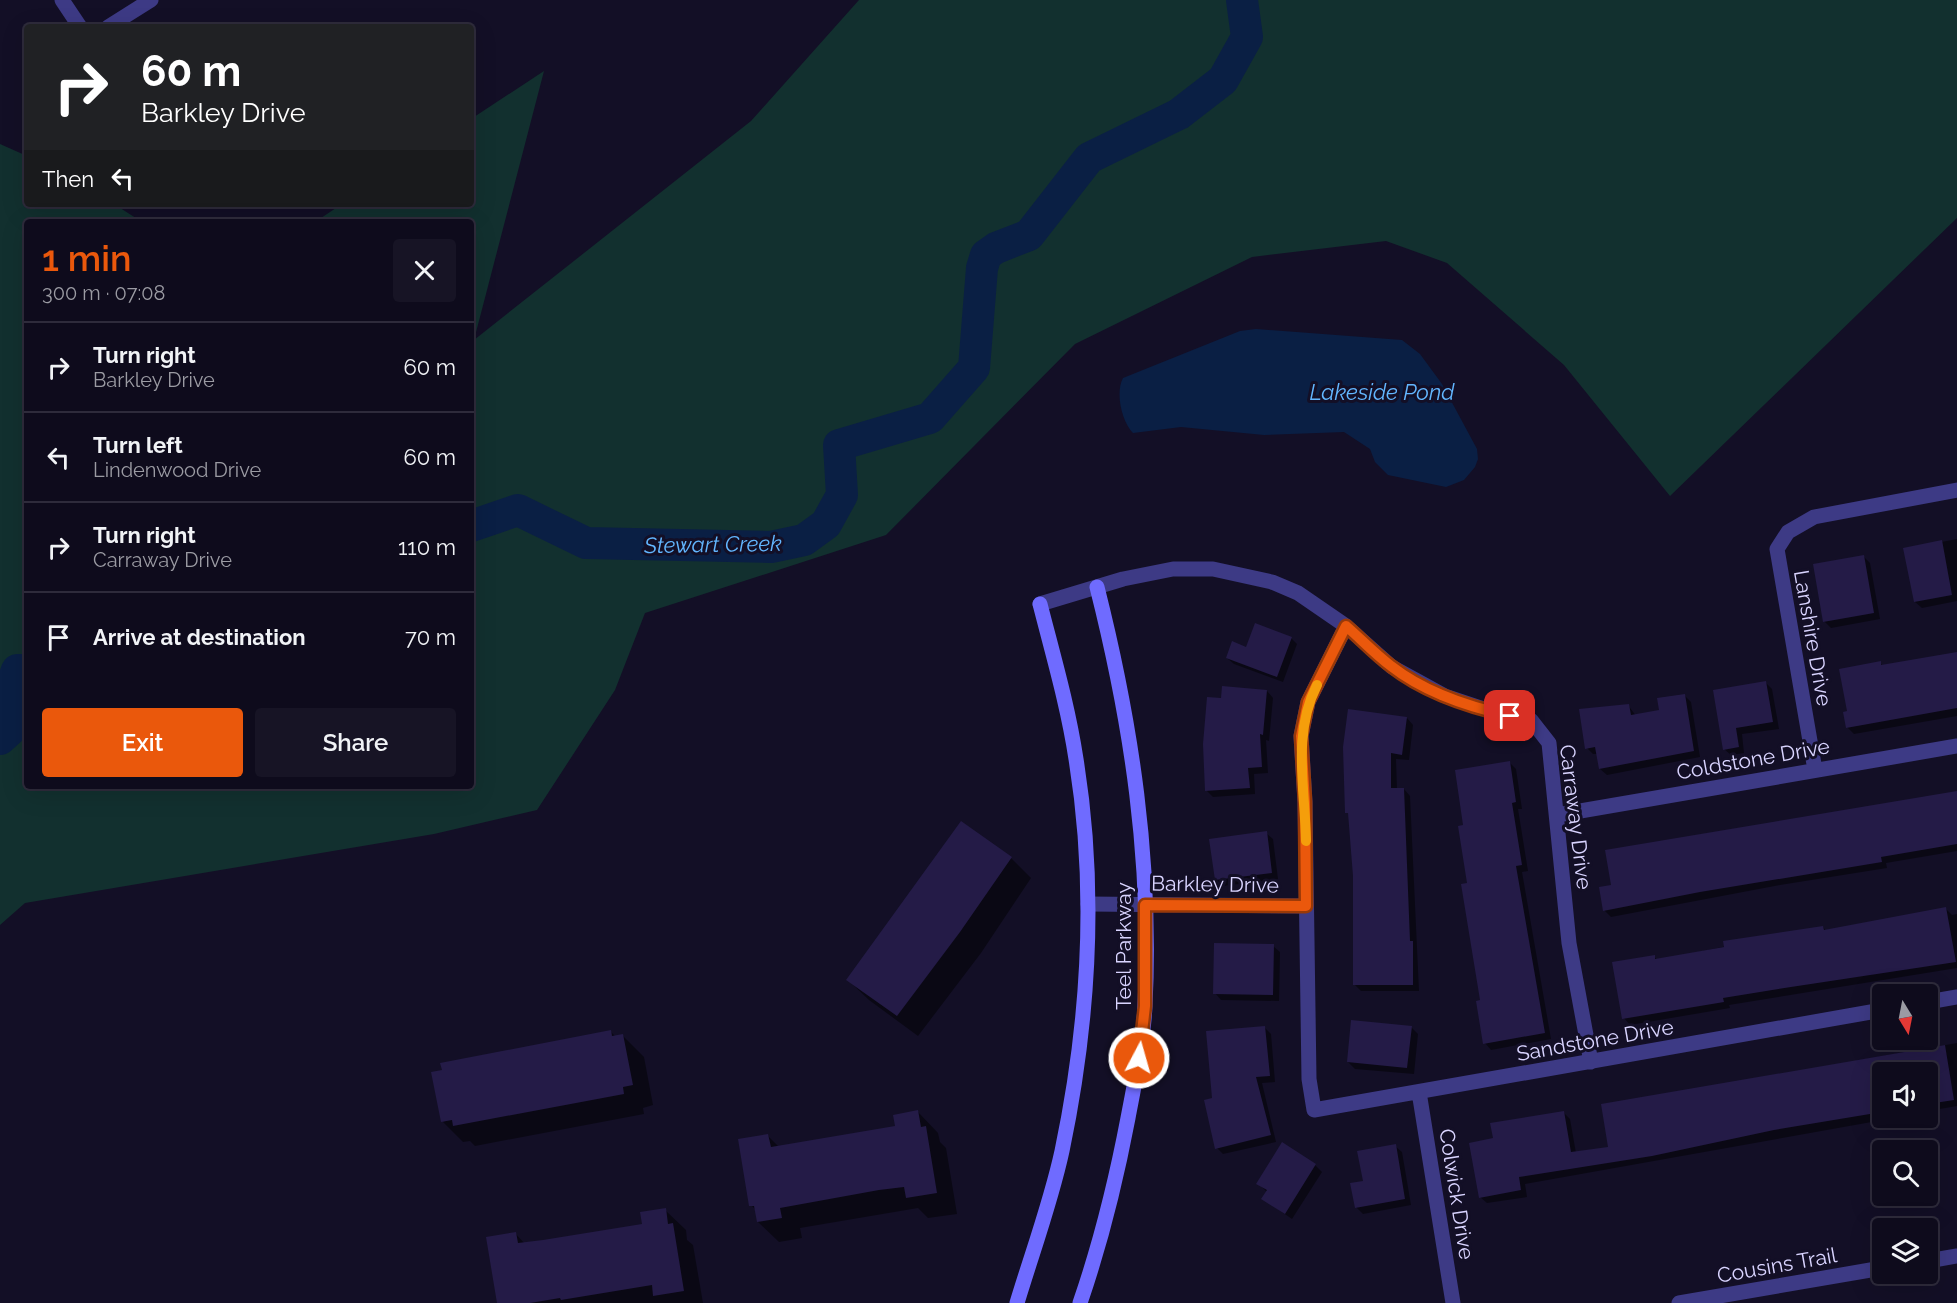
<!DOCTYPE html>
<html lang="en">
<head>
<meta charset="utf-8">
<style>
  :root { --surface:#0e0b1c; --page:#171425; --text:#f1f3f6; --muted:#9b9ba3; --line:#2e2b3b; --accent:#ea580c }
  body { margin:0; font-family:Raleway,sans-serif; background:var(--page); color:var(--text); height:100vh; display:flex; flex-direction:column; font-size:22px; white-space:nowrap }
  * { box-sizing:border-box; margin:0 }
  p { font-size:20px; color:var(--muted) }
  .icon { flex:none; width:33px; height:33px; fill:none; stroke:currentColor; stroke-width:2; stroke-linecap:round; stroke-linejoin:round }
  .map { position:relative; flex:1; overflow:hidden }
  .sheet { position:absolute; left:24px; top:219px; width:450px; height:570px; display:flex; flex-direction:column; background:var(--surface); border-radius:6px; box-shadow:0 6px 24px #0002,0 0 0 2px var(--line) }
  .sheet>* { flex:none }
  .banner { position:absolute; left:24px; top:24px; width:450px; height:183px; border-radius:6px; box-shadow:0 6px 24px #0002,0 0 0 2px var(--line); background:#202124; color:#fff; overflow:hidden }
  .needle { width:39px; rotate:170deg }
  .buttons { position:absolute; left:1872px; top:984px; display:grid; gap:12px }
  .buttons a { display:grid; place-items:center; width:66px; height:66px; border-radius:6px; background:var(--surface); box-shadow:0 6px 24px #0002,0 0 0 2px var(--line); font-size:30px }
  .pin { position:absolute; display:grid; place-items:center; width:51px; height:51px; color:#fff; margin:-26px; border-radius:12px; box-shadow:0 3px 9px #0006 }
  .me { position:absolute; width:66px; margin:-33px; rotate:6deg; stroke-linejoin:round; filter:drop-shadow(0 0 4px #0008) }
  .turn { display:flex; align-items:center; gap:21px; height:126px; padding:0 18px; font-size:27px }
  .turn .icon { width:78px; height:78px; stroke-width:2.5 }
  .turn b { display:block; font-size:42px; line-height:51px }
  .then { display:flex; align-items:center; height:57px; padding:0 18px; background:#0003; gap:12px; font-size:22px }
  .round { display:grid; place-items:center; flex:none; width:63px; height:63px; border-radius:6px; background:var(--page) }
  .head { display:flex; align-items:center; justify-content:space-between; height:102px; padding:0 18px }
  h1 { font-size:36px; font-weight:600; line-height:45px; color:var(--accent) }
  .action { display:flex; gap:12px; margin-top:auto; padding:12px 18px }
  .action a { flex:1; height:69px; border-radius:6px; background:var(--accent); color:#fff; font-size:24px; font-weight:600; line-height:69px; text-align:center }
  .action a+a { background:var(--page); color:var(--text) }
  ul { padding:0; list-style:none }
  li { display:flex; align-items:center; gap:18px; height:90px; padding:0 18px; border-top:2px solid var(--line) }
  li div { flex:1 }
  li b { display:block; font-size:22px }
  li em { font-style:normal }
  .map>svg:first-child { display:block }
  .green { fill:#12302f }
  .water { fill:#0a1f44 }
  .shadow { fill:#0007 }
  .lines { fill:none; stroke-linecap:round; stroke-linejoin:round }
  .river { stroke:#0a1f44; stroke-width:32 }
  .building { fill:#241b47 }
  .street { stroke:#3d3a85; stroke-width:15 }
  .secondary { stroke:#6f6bff; stroke-width:15 }
  .route-casing { stroke:#983908; stroke-width:15 }
  .route { stroke:#ea580c; stroke-width:10 }
  .slow { stroke:#f59e0b; stroke-width:10 }
  .labels { text-anchor:middle; dominant-baseline:central; stroke-width:6; stroke-linejoin:round; paint-order:stroke }
  .street-label { font-size:21px; fill:#d9d4ff; stroke:#130f26 }
  .water-label { font-size:22px; font-style:italic; fill:#62b6ff; stroke:#130f26 }
</style>
</head>
<body>
<div class="map">
<svg width="1957" height="1303" viewBox="0 0 1957 1303">
  <rect width="100%" height="100%" fill="#130f26"/>
  <path class="green" d="M859,0H1957V218L1670,496L1564,365L1447,263L1386,241L1252,257L1075,344L886,535L645,613L615,690L537,810L434,834L25,903L0,925V144L27,156V204H114L142,222H27V786H471V222H315L342,204H471V119L544,71L474,340L751,121Z"/>
  <path class="water" d="M1256,329L1402,340L1420,354L1442,384L1477,449L1478,459L1475,467L1464,480L1446,487L1388,475L1375,462L1370,449L1344,432L1264,435L1181,427L1133,433C1122,422 1115,393 1123,378L1240,331Z"/>
  <path class="shadow" d="M1957,539V601L1922,608L1915,602L1905,549Z
    M1864,557L1870,563L1880,619L1831,628L1824,621Z
    M1291,638L1297,644L1283,682L1234,664L1227,658L1247,649Z
    M1957,653V716L1854,734L1847,727L1849,712L1880,663L1884,667Z
    M1766,683L1772,689L1779,729L1742,734L1744,753L1731,755L1724,749L1715,691Z
    M1267,691L1273,698L1269,741L1266,740L1268,773L1254,774L1255,794L1213,797L1206,790L1222,700Z
    M1684,695L1691,702L1700,757L1607,775L1600,769L1598,754H1593L1587,748L1628,705L1636,716L1661,711Z
    M1407,718L1413,725L1409,760L1396,759L1397,789H1404L1410,796L1419,991H1361L1355,985L1354,876L1350,815L1347,812Z
    M1509,762L1516,769L1522,809H1518L1528,871L1522,872L1551,1039L1491,1050L1485,1043L1465,826Z
    M1957,793V851L1886,863L1887,868L1780,885L1611,917L1604,910L1612,886Z
    M1266,833L1273,839L1278,879L1223,886L1216,879Z
    M1011,858L1031,878L981,953L918,1036L869,1000L848,980Z
    M1946,909L1952,915L1957,914V968L1729,1005L1730,1008L1630,1025L1624,1018L1654,957L1658,960L1823,927L1826,931Z
    M1273,946L1280,952L1279,1001L1221,1000L1215,993Z
    M1264,1027L1271,1034L1275,1082L1262,1083L1276,1142L1223,1154L1217,1148L1214,1100Z
    M1411,1027L1418,1034L1414,1074L1355,1069L1348,1062Z
    M611,1032L616,1037L623,1036L644,1057L653,1105L643,1108L644,1114L475,1146L470,1141L463,1142L443,1122Z
    M1957,1043V1106L1928,1111V1072H1882V1118H1894L1525,1184L1527,1197L1487,1203L1480,1197L1494,1140L1563,1112L1570,1119L1576,1153L1610,1148L1603,1106Z
    M918,1112L938,1133L940,1142L946,1148L957,1214L928,1218L918,1208L800,1228L802,1238L779,1242L758,1222L757,1211L751,1205L768,1136L779,1147L896,1127Z
    M1395,1146L1402,1152L1411,1205L1363,1214L1356,1207L1364,1182Z
    M1315,1165L1322,1172L1292,1219L1263,1199L1267,1192L1258,1183Z
    M665,1210L686,1230L687,1240L693,1245L703,1303H498L515,1233L525,1244L643,1225Z"/>
  <g class="lines">
    <path class="river" d="M471,526L518,510L586,543L771,547L804,540L826,524L842,495L839,445L930,418L974,368L982,268L986,255L996,248L1029,235L1089,158L1179,114L1223,80L1247,37L1242,0
      M0,739L10,730L9,692L17,670H27"/>
  </g>
  <path class="building" d="M1942,540L1952,595L1914,602L1903,548Z
    M1864,555L1874,613L1823,622L1813,564Z
    M1255,623L1292,637L1277,677L1226,658L1232,641L1246,647Z
    M1957,652V708L1846,728L1843,712L1847,711L1839,669L1881,661V665Z
    M1766,681L1773,722L1736,728L1739,747L1723,750L1713,690Z
    M1222,686L1267,690L1263,735L1260,734L1262,767L1248,768L1250,788L1205,791L1203,744L1207,697L1221,698Z
    M1685,694L1694,751L1599,769L1595,747L1585,749L1579,709L1629,704L1631,715L1659,710L1657,698Z
    M1348,709L1407,717L1402,755L1391,753V788H1404L1410,941H1413V985H1353V876L1348,813H1345L1343,747Z
    M1510,761L1516,802L1512,803L1522,865L1516,866L1545,1033L1483,1044L1476,1001L1480,1000L1461,884L1467,883L1458,826L1463,825L1455,770Z
    M1957,791V844L1881,857L1882,862L1700,892L1603,911L1599,887L1611,885L1605,850Z
    M961,821L1012,857L960,932L897,1016L846,980Z
    M1267,831L1272,873L1215,880L1209,839Z
    M1946,907L1956,962L1791,987L1723,998L1724,1002L1622,1019L1612,962L1655,955V959L1724,947L1723,941L1823,926L1824,930Z
    M1214,943L1274,944L1273,995L1213,994Z
    M1351,1020L1412,1026L1407,1068L1347,1062Z
    M1265,1026L1270,1076L1256,1077L1271,1135L1215,1149L1204,1100L1212,1098L1206,1031Z
    M611,1030L612,1036L623,1034L633,1085L623,1087L624,1094L453,1126L452,1120L441,1122L431,1072L442,1070L440,1063Z
    M1945,1045L1954,1100L1928,1104V1072H1882V1112L1774,1130L1652,1156L1519,1177L1521,1190L1479,1198L1469,1143L1493,1138L1490,1123L1564,1111L1571,1152L1608,1147L1601,1104Z
    M918,1110L921,1127L926,1126L937,1193L906,1198L904,1187L879,1190L780,1208L782,1218L757,1222L754,1206H749L738,1139L768,1134L771,1147L895,1126L893,1115Z
    M1282,1142L1316,1164L1285,1214L1261,1199L1267,1190L1256,1184Z
    M1396,1144L1405,1199L1355,1208L1350,1183L1363,1181L1357,1151Z
    M666,1208L668,1224L673,1223L684,1291L653,1296L652,1285L561,1300L560,1298L530,1303H497L486,1237L516,1232L518,1243L543,1240L642,1224L640,1212Z"/>
  <g class="lines">
    <path class="street" d="M62,0L80,27
      M108,27L151,0
      M1040,604L1123,579L1173,569H1213L1272,582L1298,593L1346,626L1392,667L1445,696L1490,711L1531,720L1549,743L1569,943L1591,1062
      M1346,626L1308,702L1301,736L1305,802L1309,1079L1314,1110L1882,1010
      M1815,770L1777,549L1788,532L1814,517L1957,490
      M1557,815L1957,746
      M1088,904L1306,906
      M1928,1002L1957,997
      M1419,1092L1453,1303
      M1928,1261L1957,1256
      M1679,1303L1882,1268"/>
    <path class="secondary" d="M1017,1303C1032,1253 1051,1202 1062,1151C1089,1022 1097,889 1076,759C1068,706 1053,655 1040,604
      M1080,1303C1101,1242 1116,1181 1128,1118C1135,1081 1143,1043 1145,1006C1152,861 1132,726 1097,587"/>
  </g>
  <g class="lines">
    <g class="route-casing">
      <path id="route" d="M1139,1058L1145,1006V905L1306,906L1305,802L1301,736L1308,702L1346,626C1361,639 1375,654 1391,666C1424,692 1469,707 1510,716"/>
    </g>
    <use href="#route" class="route"/>
    <path class="slow" d="M1306,841C1305,787 1292,734 1317,685"/>
  </g>
  <g class="labels">
    <g class="street-label">
      <text transform="translate(1813 638) rotate(80)">Lanshire Drive</text>
      <text transform="translate(1753 759) rotate(-10)">Coldstone Drive</text>
      <text transform="translate(1576 817) rotate(83)">Carraway Drive</text>
      <text transform="translate(1215 884) rotate(1)">Barkley Drive</text>
      <text transform="translate(1123 946) rotate(-90)">Teel Parkway</text>
      <text transform="translate(1595 1040) rotate(-10)">Sandstone Drive</text>
      <text transform="translate(1457 1194) rotate(81)">Colwick Drive</text>
      <text transform="translate(1777 1265) rotate(-10)">Cousins Trail</text>
    </g>
    <g class="water-label">
      <text x="1382" y="392">Lakeside Pond</text>
      <text transform="translate(713 544) rotate(-1)">Stewart Creek</text>
    </g>
  </g>
</svg>
<div class="buttons">
<a><svg class="needle" viewBox="-14 -14 28 28"><path d="M0-13l5 13h-10z" fill="#e53935"/><path d="M0 13l5-13h-10z" fill="#9b9ba3"/></svg></a>
<a><svg class="icon" aria-label="sound" viewBox="0 0 24 24"><path d="M4 9h4l5-4v14l-5-4H4zM17 9q2 3 0 6"/></svg></a>
<a><svg class="icon" aria-label="search" viewBox="0 0 24 24"><circle cx="10" cy="10" r="6"/><path d="M15 15l6 6"/></svg></a>
<a><svg class="icon" aria-label="layers" viewBox="0 0 24 24"><path d="M12 4l9 5-9 5-9-5zM3 14l9 5 9-5"/></svg></a>
</div>
<div class="pin" style="left:1510px;top:716px;background:#d93025"><svg class="icon" aria-label="arrive" viewBox="0 0 24 24"><path d="M6 21V4h12l-3 4 3 4H6"/></svg></div>
<svg class="me" style="left:1139px;top:1058px" viewBox="-20 -20 40 40"><circle r="17" fill="#ea580c" stroke="#fff" stroke-width="3"/><path d="M0-11L8 9 0 5-8 9z" fill="#fff"/></svg>
<div class="banner">
<div class="turn"><svg class="icon" aria-label="right" viewBox="0 0 24 24"><path d="M7 20v-9h11M14 6l5 5-5 5"/></svg><div><b>60 m</b>Barkley Drive</div></div>
<div class="then">Then<svg class="icon" aria-label="left" viewBox="0 0 24 24"><path d="M17 20v-9H6M10 6l-5 5 5 5"/></svg></div>
</div>
<section class="sheet">
<div class="head"><div><h1>1 min</h1><p>300 m · 07:08</p></div><a class="round"><svg class="icon" aria-label="close" viewBox="0 0 24 24"><path d="M6 6l12 12M18 6L6 18"/></svg></a></div>
<ul>
<li><svg class="icon" aria-label="right" viewBox="0 0 24 24"><path d="M7 20v-9h11M14 6l5 5-5 5"/></svg><div><b>Turn right</b><p>Barkley Drive</p></div><em>60 m</em></li>
<li><svg class="icon" aria-label="left" viewBox="0 0 24 24"><path d="M17 20v-9H6M10 6l-5 5 5 5"/></svg><div><b>Turn left</b><p>Lindenwood Drive</p></div><em>60 m</em></li>
<li><svg class="icon" aria-label="right" viewBox="0 0 24 24"><path d="M7 20v-9h11M14 6l5 5-5 5"/></svg><div><b>Turn right</b><p>Carraway Drive</p></div><em>110 m</em></li>
<li><svg class="icon" aria-label="arrive" viewBox="0 0 24 24"><path d="M6 21V4h12l-3 4 3 4H6"/></svg><div><b>Arrive at destination</b></div><em>70 m</em></li>
</ul>
<div class="action"><a>Exit</a><a>Share</a></div>
</section>
</div>
</body>
</html>
